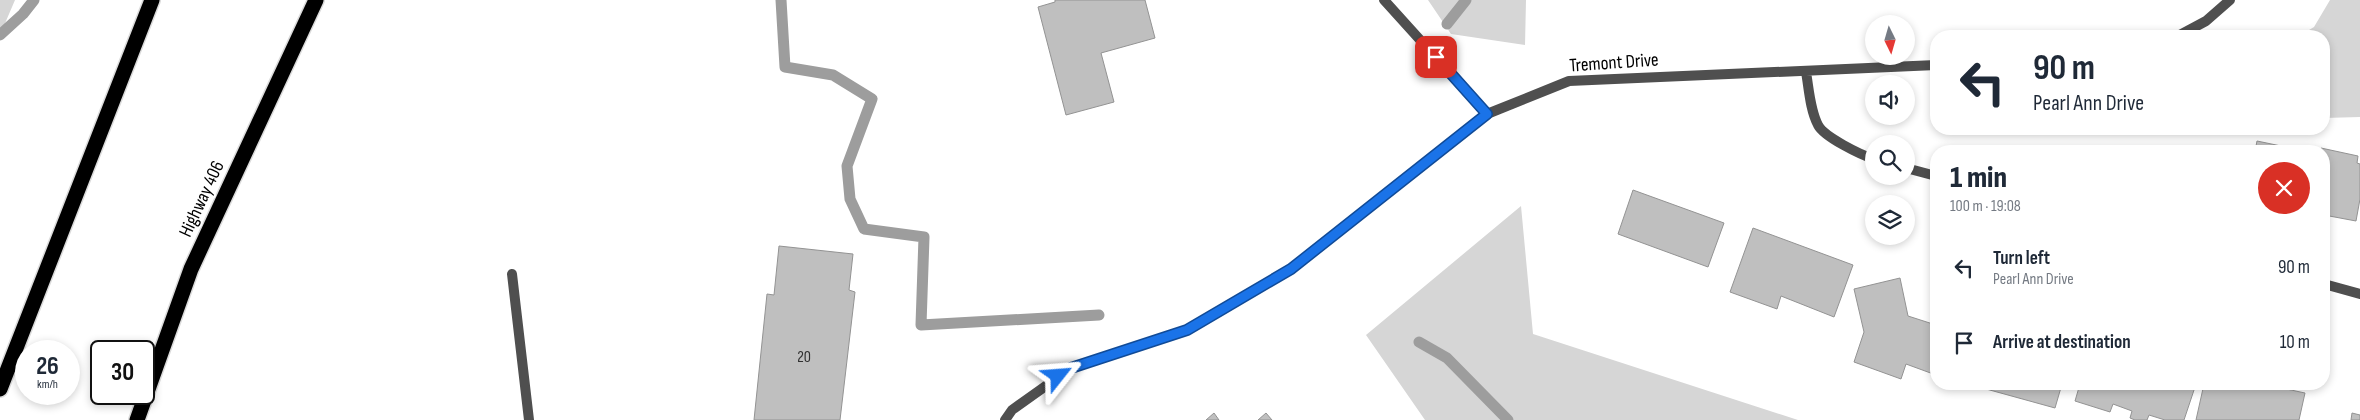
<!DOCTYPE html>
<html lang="en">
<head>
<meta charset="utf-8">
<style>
  :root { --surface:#fff; --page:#f2f2f3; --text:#1f2937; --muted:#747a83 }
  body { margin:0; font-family:"Sofia Sans Condensed",sans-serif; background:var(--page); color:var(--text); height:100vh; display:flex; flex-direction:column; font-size:19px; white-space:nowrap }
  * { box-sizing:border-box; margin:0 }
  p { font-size:16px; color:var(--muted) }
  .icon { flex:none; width:28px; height:28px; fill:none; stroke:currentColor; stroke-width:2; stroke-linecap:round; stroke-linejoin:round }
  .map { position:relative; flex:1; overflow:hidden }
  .side { position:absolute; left:1930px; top:145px; width:400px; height:245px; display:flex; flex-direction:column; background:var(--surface); border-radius:20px; box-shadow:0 2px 8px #0003 }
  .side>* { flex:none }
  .hud { position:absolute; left:1930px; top:30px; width:400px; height:105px; border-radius:20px; box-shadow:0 2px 8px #0003; background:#fff; color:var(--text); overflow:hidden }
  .needle { width:32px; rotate:175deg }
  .controls { position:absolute; left:1865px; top:15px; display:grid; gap:10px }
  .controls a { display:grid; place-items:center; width:50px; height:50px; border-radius:50%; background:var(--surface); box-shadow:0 2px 8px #0003; font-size:25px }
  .speed { position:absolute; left:15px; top:340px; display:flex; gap:10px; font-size:25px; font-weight:700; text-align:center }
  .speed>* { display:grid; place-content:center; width:65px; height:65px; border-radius:50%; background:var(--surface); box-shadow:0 2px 8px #0003; line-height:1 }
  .speed small { font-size:12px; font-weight:400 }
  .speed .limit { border:2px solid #111; border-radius:8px; background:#fff; color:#111 }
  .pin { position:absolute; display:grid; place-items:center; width:42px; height:42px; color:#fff; margin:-21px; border-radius:10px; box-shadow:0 2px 8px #0006 }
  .me { position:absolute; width:55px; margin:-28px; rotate:62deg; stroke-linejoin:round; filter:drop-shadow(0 0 4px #0008) }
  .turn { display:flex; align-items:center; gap:18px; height:105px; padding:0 20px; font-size:22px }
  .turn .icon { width:65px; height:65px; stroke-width:2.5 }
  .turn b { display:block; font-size:35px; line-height:42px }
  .round { display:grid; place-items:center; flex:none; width:52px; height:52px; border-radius:26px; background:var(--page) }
  .headline { display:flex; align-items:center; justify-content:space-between; height:85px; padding:0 20px }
  h1 { font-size:30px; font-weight:800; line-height:38px }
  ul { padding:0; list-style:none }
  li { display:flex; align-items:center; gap:15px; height:75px; padding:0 20px }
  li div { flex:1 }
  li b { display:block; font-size:19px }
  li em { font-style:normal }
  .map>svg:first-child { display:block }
  .green { fill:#d6d6d6 }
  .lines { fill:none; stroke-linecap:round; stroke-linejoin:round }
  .stream { stroke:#9d9d9d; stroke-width:11 }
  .building { fill:#bfbfbf; stroke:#939393 }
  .motorway-casing { stroke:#dbdbdb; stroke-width:18 }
  .service { stroke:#4f4f4f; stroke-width:10 }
  .minor { stroke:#4f4f4f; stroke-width:10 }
  .motorway { stroke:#000; stroke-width:15 }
  .route-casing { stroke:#114b97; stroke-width:12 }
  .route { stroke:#1a73e8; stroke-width:9 }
  .labels { text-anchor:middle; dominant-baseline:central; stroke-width:4; stroke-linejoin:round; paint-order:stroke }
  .number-label { font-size:16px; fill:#303030 }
  .street-label { font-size:19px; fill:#000; stroke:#fff }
</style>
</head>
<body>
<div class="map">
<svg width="2360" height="420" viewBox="0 0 2360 420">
  <rect width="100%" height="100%" fill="#fff"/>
  <path class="green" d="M0,0H15L0,35Z
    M1428,0H1526L1525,45L1451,34Z
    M2330,0H2360V117L2324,118V36H2299L2314,27Z
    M1521,206L1533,334L1798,420H1425L1366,335Z"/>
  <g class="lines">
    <path class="stream" d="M781,0L785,67L833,75L872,99L847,166L850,199L864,229L924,237L921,325L1099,315
      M1447,24L1466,0
      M0,35L23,14L34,0
      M1419,342L1447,358L1508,420"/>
  </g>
  <path class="building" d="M1055,0H1145L1155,38L1101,53L1114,102L1066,115L1038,7L1055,2Z
    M2257,141L2305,151H2255Z
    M2321,148L2358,156L2357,163L2360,164V199L2356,221L2324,215V151H2320Z
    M1633,190L1724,223L1708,267L1618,234Z
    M1753,228L1853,265L1834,317L1781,296L1777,309L1730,292Z
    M779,246L853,254L849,290L855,292L840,420H754L767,294L774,295Z
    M1900,278L1908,316L1936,325V375L1906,364L1901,379L1854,362L1864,332L1854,289Z
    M1968,384H2062L2055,408Z
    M2080,384H2196L2184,420H2165L2149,415L2147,420H2135L2130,418L2132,411L2113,404L2110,412L2075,401Z
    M2204,384H2263L2305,393L2299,420H2196Z
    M1214,413L1219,420H1206Z
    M1266,413L1272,420H1258Z
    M2352,413L2360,415V420H2351Z"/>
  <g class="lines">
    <g class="motorway-casing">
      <path id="motorway" d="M0,389L152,0
        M137,420L191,269L316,0"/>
    </g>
    <path class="service" d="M512,274L529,420"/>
    <path class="minor" d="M1384,0L1487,114
      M2178,36L2206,21L2230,0
      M1806,72C1809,89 1810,110 1818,125C1824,137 1861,155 1874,159
      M1906,168L1936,176
      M2324,284L2360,294
      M1005,420L1012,410L1071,368L1187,330L1291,269L1487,114L1569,81L1936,65"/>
    <use href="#motorway" class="motorway"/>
  </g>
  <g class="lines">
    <g class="route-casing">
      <path id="route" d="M1058,376L1071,368L1187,330L1291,269L1487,114L1436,57"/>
    </g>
    <use href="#route" class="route"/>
  </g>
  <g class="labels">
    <g class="number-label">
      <text x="804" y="357">20</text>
    </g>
    <g class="street-label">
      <text transform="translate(1614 63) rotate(-4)">Tremont Drive</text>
      <text transform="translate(202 199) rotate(-65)">Highway 406</text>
    </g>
  </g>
</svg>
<div class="controls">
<a><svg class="needle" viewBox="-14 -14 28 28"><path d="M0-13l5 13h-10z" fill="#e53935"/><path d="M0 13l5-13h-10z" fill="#747a83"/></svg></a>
<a><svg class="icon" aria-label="sound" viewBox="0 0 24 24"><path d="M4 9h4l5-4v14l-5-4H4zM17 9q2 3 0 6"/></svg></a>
<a><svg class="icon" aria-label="search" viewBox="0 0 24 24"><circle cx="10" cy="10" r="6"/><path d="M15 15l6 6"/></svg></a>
<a><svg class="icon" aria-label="layers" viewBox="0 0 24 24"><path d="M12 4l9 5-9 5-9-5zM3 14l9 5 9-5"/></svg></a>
</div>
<div class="speed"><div>26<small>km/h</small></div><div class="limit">30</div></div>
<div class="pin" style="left:1436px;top:57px;background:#d93025"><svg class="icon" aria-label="arrive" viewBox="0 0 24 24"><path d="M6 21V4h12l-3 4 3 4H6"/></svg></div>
<svg class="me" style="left:1058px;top:376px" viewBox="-20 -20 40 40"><path d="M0-17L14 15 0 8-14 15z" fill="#1a73e8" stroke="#fff" stroke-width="4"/></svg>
<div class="hud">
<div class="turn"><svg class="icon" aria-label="left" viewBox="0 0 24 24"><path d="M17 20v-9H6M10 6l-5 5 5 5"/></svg><div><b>90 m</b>Pearl Ann Drive</div></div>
</div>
<section class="side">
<div class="headline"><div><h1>1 min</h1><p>100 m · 19:08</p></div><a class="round" style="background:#d93025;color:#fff"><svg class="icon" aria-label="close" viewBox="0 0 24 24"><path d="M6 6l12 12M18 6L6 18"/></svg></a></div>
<ul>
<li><svg class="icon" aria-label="left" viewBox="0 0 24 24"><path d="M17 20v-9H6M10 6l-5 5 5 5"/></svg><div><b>Turn left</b><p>Pearl Ann Drive</p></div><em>90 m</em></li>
<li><svg class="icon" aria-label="arrive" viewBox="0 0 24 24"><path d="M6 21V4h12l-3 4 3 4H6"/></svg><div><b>Arrive at destination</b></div><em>10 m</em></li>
</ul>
</section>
</div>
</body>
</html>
